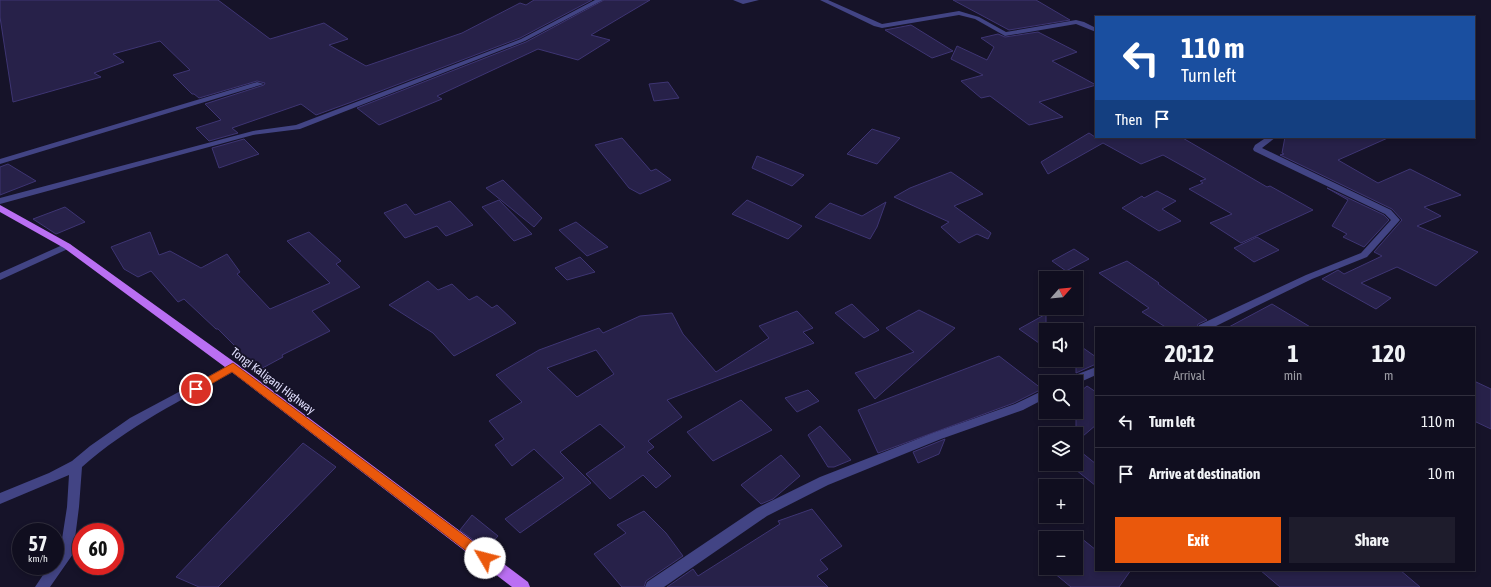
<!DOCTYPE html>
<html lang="en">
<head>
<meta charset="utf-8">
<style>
  :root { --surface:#100e1f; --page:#1e1c2c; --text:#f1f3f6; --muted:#9c9ca4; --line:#302e3d; --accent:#ea580c }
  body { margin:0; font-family:"Asap Condensed",sans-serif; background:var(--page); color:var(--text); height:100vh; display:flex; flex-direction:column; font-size:15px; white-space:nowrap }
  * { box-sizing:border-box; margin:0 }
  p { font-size:13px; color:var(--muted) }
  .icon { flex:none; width:22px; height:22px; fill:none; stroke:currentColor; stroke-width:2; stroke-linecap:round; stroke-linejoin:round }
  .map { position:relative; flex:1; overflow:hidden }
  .panel { position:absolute; left:1095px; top:327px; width:380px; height:244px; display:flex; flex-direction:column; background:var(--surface); border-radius:0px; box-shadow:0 2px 6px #0003,0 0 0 1px var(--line) }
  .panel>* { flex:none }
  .hud { position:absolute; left:1095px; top:16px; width:380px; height:122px; border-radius:0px; box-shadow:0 2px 6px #0003,0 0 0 1px var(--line); background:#1a4fa0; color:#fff; overflow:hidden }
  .needle { width:26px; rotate:63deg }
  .controls { position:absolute; left:1039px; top:271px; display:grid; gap:8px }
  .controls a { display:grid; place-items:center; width:44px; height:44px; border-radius:0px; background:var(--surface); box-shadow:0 2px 6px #0003,0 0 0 1px var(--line); font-size:20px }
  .speed { position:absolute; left:12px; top:523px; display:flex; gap:8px; font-size:20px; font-weight:700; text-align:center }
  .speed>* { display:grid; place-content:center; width:52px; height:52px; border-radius:50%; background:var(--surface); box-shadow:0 2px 6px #0003,0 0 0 1px var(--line); line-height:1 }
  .speed small { font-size:10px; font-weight:400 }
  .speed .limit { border:6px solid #d22; background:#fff; color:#111 }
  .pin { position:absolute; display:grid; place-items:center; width:34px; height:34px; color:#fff; margin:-17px; border:2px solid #fff; border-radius:50%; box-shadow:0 1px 4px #0007 }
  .me { position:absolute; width:44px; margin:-22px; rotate:307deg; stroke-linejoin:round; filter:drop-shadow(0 0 3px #0008) }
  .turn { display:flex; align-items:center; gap:14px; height:84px; padding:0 20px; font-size:18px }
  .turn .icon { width:52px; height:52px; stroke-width:2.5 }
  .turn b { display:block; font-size:28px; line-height:34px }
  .then { display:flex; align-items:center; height:38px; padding:0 20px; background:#0003; gap:8px; font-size:15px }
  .eta { display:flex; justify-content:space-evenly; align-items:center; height:68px; text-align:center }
  .eta b { font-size:24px; font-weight:700; line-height:28px }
  .primary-button { display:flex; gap:8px; margin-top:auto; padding:8px 20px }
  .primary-button a { flex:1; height:46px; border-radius:0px; background:var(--accent); color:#fff; font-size:16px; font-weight:700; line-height:46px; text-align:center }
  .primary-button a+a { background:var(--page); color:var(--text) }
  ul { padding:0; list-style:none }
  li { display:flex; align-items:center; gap:12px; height:52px; padding:0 20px; border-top:1px solid var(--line) }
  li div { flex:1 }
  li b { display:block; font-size:15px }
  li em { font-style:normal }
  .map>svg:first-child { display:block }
  .building { fill:#272149; stroke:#3e3573; fill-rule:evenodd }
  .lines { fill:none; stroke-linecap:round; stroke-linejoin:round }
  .service { fill:#424484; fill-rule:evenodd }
  .minor { fill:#424484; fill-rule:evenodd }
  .primary { fill:#ba6ff3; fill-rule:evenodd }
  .route { fill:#ea580c; stroke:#983908 }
  .labels { text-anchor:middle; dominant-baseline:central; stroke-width:4; stroke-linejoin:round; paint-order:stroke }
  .street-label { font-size:12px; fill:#e0defc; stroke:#161329 }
</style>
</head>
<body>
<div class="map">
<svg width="1491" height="587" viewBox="0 0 1491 587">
  <rect width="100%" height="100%" fill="#161329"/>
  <path class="building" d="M0,0H218L270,39L324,23L348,39L329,45L366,66L462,33L520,3L526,5L534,0H592L520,38L349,103L316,115L301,104L232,128L238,133L209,141L196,128L221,120L205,104L264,85L265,83L257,81L199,98L194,94H192L173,75L190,70L160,41L113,54L124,62L94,73L101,77L13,102L0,17Z
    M604,0H650L591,35L610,40L578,60L538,49L437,96L442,99L379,125L357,108L526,42Z
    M953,0H1036L1070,20L1009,30Z
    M911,25L953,51L932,58L885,30Z
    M1038,32L1077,52L1052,61L1096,85L1039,102L1063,117L1029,125L990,96L981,98L961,81L983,75L951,59L957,46L987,60L994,47L981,38L998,34L1005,37Z
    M668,82L679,98L654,101L649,84Z
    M872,129L900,138L877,164L847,154Z
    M1089,133L1095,137H1181L1267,187L1270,186L1313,210L1241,243L1210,223L1232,214L1189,189L1203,183L1200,181L1206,179L1163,155L1141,164L1103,143L1048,174L1041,162Z
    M1285,137H1390L1338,160L1378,183L1410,169L1461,195L1424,207L1441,216L1417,226L1478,252L1436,286L1397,267L1361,283L1391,298L1376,309L1322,279L1338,270L1344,274L1382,256L1374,252L1402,220L1392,209L1280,155L1284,154L1282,153Z
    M622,138L651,171L656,169L671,180L640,194L629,188L595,145Z
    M244,139L259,154L219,168L212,148Z
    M757,156L804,175L792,186L752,168Z
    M8,164L36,181L0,195V167Z
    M951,172L983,194L954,206L991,233L988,239L977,234L959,243L941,227L949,222L894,197L910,188Z
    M503,180L542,218L534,227L486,188Z
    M1327,188L1384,215L1389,220L1364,247L1343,237L1347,234L1332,226L1348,200Z
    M1157,191L1176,201L1162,209L1181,221L1159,231L1122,208L1142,196L1144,198Z
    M499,200L532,234L514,241L482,207Z
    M747,200L802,226L788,239L732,214Z
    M450,201L473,225L446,236L437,226L405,238L384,213L406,204L415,215Z
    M886,202L877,227L870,239L815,217L830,203L862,216Z
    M65,207L85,222L56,234L33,219Z
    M576,222L608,247L587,256L559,230Z
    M150,232L159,255L170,251L201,268L227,254L240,272L237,274L270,309L330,283L287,241L309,232L341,261L336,264L360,287L312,311L330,331L282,355L283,357L257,371L245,356L218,329H216L184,299L178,302L151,271L138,277L124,269L111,247Z
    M1257,237L1279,250L1254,262L1234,248Z
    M1074,249L1089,259L1066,271L1052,261Z
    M580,257L595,272L567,280L555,268Z
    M1127,261L1159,283L1158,284L1207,320L1198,324L1197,328H1167L1142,312L1149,308L1099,273Z
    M428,281L438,290L452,284L469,300L477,296L492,308L497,305L516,323L454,356L433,333L389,305Z
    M852,304L879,330L864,338L835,313Z
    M1272,304L1312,328H1227Z
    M919,310L955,328L875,399L855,373L914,352L886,328Z
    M797,311L813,328L803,332L814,343L667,400L682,417L648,441L654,447L647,452L671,476L656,488L643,475L610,499L586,474L625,447L600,424L560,452L591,483L520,533L505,519L564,478L534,449L512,466L495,445L504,439L489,421L522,402L496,375L539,350L599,328L603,333L640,316L672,313L683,334L716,372L769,338L759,326ZM596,350L614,374L577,397L547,368Z
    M1046,314V348L1019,329Z
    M1076,343L1096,357V364L1076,373Z
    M999,356L1042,389L1014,403L878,453L858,410Z
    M1474,381L1491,389V429L1474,421Z
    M1087,386L1096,392V425L1076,442V413L1074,412H1076V395Z
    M808,390L819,401L797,412L785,398Z
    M741,400L772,430L713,461L687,432Z
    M820,426L851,460L834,467H828L808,435Z
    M945,439L939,454L918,463L913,452Z
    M303,443L336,467L218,587H199L176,577Z
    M1076,448L1096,464V486L1076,470Z
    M781,455L800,476L773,499L761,504L741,485Z
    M812,509L842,546L820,560L828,569L817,576L828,587H667L693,569L698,576L780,524L778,521Z
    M644,511L666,533L683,556L646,581L644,587H622L594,554L626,533L617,525Z
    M472,515L498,536L486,549L460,530Z
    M1076,534L1096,550V570H1131L1119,587H1071L1048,568H1076Z
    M1260,570H1400L1420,587H1280Z"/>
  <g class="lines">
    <path class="service" d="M595,0H603L525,41L300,129L253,135L0,204V198L253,131L296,125L521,39Z
      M257,82L264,84L0,164V159Z
      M67,243L70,244L72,246L70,248L0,280V273Z"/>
    <path class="minor" d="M733,0H759L743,4Z
      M820,0H828L882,24L959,11L979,17L1006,32L1076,20L1084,22L1096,28V32L1076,24L1005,36L975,19L959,15L882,28L874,26Z
      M1267,137H1276L1262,148L1391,210L1400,220L1367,257L1312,279L1212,328H1198L1199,325L1306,275L1361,253L1391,220L1385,214L1254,151L1253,149L1255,145Z
      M233,363L237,364L239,367L237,370C183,399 128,426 82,467L79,507L73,554L50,587H35L49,566H55V558L60,552L67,507L69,475L0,504V493L49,473L72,461L90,446L130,418Z
      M1096,367V375L1076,384V382H1063L1065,379Z
      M1046,389V398L1023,410L941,439L828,485L767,516L664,587H645L647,582L757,508L820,477L933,433L1015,404Z"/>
    <path class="primary" d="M0,205L70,244L237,364L528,582L530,587H512L229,370L64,248L0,212Z"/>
  </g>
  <path class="route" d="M233,363L489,554L491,558L489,562L485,564L481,562L232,372L199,391H192L190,389L192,386Z"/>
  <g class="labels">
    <g class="street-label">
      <text transform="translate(273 381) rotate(37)">Tongi Kaliganj Highway</text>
    </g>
  </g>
</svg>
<div class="controls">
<a><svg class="needle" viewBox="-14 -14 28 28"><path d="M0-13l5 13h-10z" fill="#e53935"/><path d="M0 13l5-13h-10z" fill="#9c9ca4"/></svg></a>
<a><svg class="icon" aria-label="sound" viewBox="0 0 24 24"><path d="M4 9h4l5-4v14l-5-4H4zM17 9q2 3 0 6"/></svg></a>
<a><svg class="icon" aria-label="search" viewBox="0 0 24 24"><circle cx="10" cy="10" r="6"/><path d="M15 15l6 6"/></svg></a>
<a><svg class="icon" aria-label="layers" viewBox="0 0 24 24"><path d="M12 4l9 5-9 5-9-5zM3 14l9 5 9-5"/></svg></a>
<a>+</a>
<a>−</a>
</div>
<div class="speed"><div>57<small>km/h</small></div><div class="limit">60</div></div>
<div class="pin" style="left:196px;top:389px;background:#d93025"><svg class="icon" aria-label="arrive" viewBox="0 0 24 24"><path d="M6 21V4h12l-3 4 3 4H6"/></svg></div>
<svg class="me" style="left:485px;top:558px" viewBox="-20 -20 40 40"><circle r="19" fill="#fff"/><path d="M0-13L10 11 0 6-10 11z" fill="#ea580c"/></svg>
<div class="hud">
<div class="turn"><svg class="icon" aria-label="left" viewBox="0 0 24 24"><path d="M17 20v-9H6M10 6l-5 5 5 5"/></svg><div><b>110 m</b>Turn left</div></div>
<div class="then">Then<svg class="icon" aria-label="arrive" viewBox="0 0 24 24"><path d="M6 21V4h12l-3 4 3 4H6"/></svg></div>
</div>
<section class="panel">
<div class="eta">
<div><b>20:12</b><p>Arrival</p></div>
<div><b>1</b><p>min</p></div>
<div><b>120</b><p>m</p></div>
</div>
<ul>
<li><svg class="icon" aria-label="left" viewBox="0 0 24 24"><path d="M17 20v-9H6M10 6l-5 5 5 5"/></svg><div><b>Turn left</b></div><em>110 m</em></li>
<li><svg class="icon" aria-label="arrive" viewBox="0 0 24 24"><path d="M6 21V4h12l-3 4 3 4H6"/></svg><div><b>Arrive at destination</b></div><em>10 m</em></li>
</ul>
<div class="primary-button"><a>Exit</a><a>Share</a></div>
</section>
</div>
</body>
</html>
